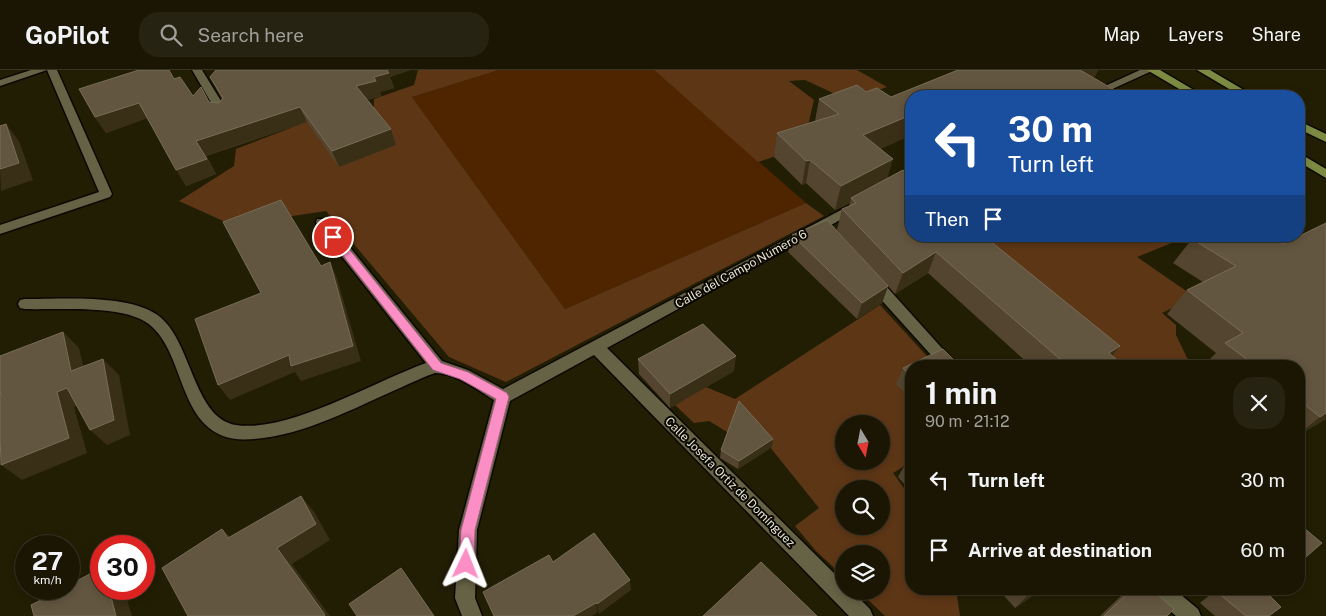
<!DOCTYPE html>
<html lang="en">
<head>
<meta charset="utf-8">
<style>
  :root { --surface:#1a1603; --page:#272312; --text:#f1f3f6; --muted:#9f9f9a; --line:#383525 }
  body { margin:0; font-family:"Public Sans",sans-serif; background:var(--page); color:var(--text); height:100vh; display:flex; flex-direction:column; font-size:19px; white-space:nowrap }
  * { box-sizing:border-box; margin:0 }
  p { font-size:16px; color:var(--muted) }
  .icon { flex:none; width:28px; height:28px; fill:none; stroke:currentColor; stroke-width:2; stroke-linecap:round; stroke-linejoin:round }
  .map { position:relative; flex:1; overflow:hidden }
  .drawer { position:absolute; left:905px; top:290px; width:400px; height:235px; display:flex; flex-direction:column; background:var(--surface); border-radius:20px; box-shadow:0 2px 8px #0003,0 0 0 1px var(--line) }
  .drawer>* { flex:none }
  .hud { position:absolute; left:905px; top:20px; width:400px; height:152px; border-radius:20px; box-shadow:0 2px 8px #0003,0 0 0 1px var(--line); background:#1a4fa0; color:#fff; overflow:hidden }
  .needle { width:32px; rotate:170deg }
  .fabs { position:absolute; left:835px; top:345px; display:grid; gap:10px }
  .fabs a { display:grid; place-items:center; width:55px; height:55px; border-radius:50%; background:var(--surface); box-shadow:0 2px 8px #0003,0 0 0 1px var(--line); font-size:25px }
  .speed { position:absolute; left:15px; top:465px; display:flex; gap:10px; font-size:25px; font-weight:700; text-align:center }
  .speed>* { display:grid; place-content:center; width:65px; height:65px; border-radius:50%; background:var(--surface); box-shadow:0 2px 8px #0003,0 0 0 1px var(--line); line-height:1 }
  .speed small { font-size:12px; font-weight:400 }
  .speed .limit { border:8px solid #d22; background:#fff; color:#111 }
  .pin { position:absolute; display:grid; place-items:center; width:42px; height:42px; color:#fff; margin:-21px; border:2px solid #fff; border-radius:50%; box-shadow:0 1px 5px #0007 }
  .me { position:absolute; width:55px; margin:-28px; rotate:2deg; stroke-linejoin:round; filter:drop-shadow(0 0 4px #0008) }
  .turn { display:flex; align-items:center; gap:18px; height:105px; padding:0 20px; font-size:22px }
  .turn .icon { width:65px; height:65px; stroke-width:2.5 }
  .turn b { display:block; font-size:35px; line-height:42px }
  .then { display:flex; align-items:center; height:48px; padding:0 20px; background:#0003; gap:10px; font-size:19px }
  .round { display:grid; place-items:center; flex:none; width:52px; height:52px; border-radius:20px; background:var(--page) }
  .overview { display:flex; align-items:center; justify-content:space-between; height:85px; padding:0 20px }
  h1 { font-size:30px; font-weight:700; line-height:38px }
  ul { padding:0; list-style:none }
  li { display:flex; align-items:center; gap:15px; height:70px; padding:0 20px }
  li div { flex:1 }
  li b { display:block; font-size:19px }
  li em { font-style:normal }
  header { display:flex; align-items:center; gap:30px; box-sizing:border-box; height:70px; padding:0 25px; background:var(--surface); border-bottom:1px solid var(--line) }
  header strong { font-size:24px }
  nav { display:flex; gap:28px; margin-inline-start:auto; font-size:18px }
  .search { width:350px; height:45px; background:var(--page); display:flex; align-items:center; gap:12px; box-sizing:border-box; padding:0 18px; border-radius:20px; color:var(--muted); font-size:19px }
  .map>svg:first-child { display:block }
  .green { fill:#4f2500 }
  .forest { fill:#5d3616; fill-rule:evenodd }
  .lines { fill:none; stroke-linecap:round; stroke-linejoin:round }
  .street-casing { stroke:#0c0800; stroke-width:3 }
  .primary-casing { stroke:#0c0800; stroke-width:3 }
  .street { fill:#666245; fill-rule:evenodd }
  .primary { fill:#7c8b41; fill-rule:evenodd }
  .wall { fill:#53452f }
  .shaded-wall { fill:#392e16 }
  .building { fill:#635640; stroke:#786d58 }
  .route { fill:#fb8fc5; stroke:#a35d80 }
  .labels { text-anchor:middle; dominant-baseline:central; stroke-width:4; stroke-linejoin:round; paint-order:stroke }
  .street-label { font-size:12px; fill:#e7e5d5; stroke:#0a0801 }
</style>
</head>
<body>
<header>
<strong>GoPilot</strong>
<div class="search"><svg class="icon" aria-label="search" viewBox="0 0 24 24"><circle cx="10" cy="10" r="6"/><path d="M15 15l6 6"/></svg>Search here</div>
<nav><a>Map</a><a>Layers</a><a>Share</a></nav>
</header>
<div class="map">
<svg width="1326" height="546" viewBox="0 0 1326 546">
  <rect width="100%" height="100%" fill="#221e04"/>
  <path class="green" d="M499,0H654L806,133L565,239L412,27Z"/>
  <path class="forest" d="M418,0H499L412,27L565,239L806,133L824,146L506,312L449,287L326,141L232,155L179,131L234,96L236,79L319,47L374,57V29L414,15Z
    M654,0H857L887,17L848,30L805,10L789,11L814,30L803,77L758,92Z
    M952,166H1189L1137,187L1195,227L1162,243L1176,255V265L1191,296H1111Z
    M880,235L936,296H911V392L893,403L911,428V519H956L960,546H885L859,521H881V484H844V507L816,481L795,456L819,438L757,361L729,363L709,351L694,353L675,335L706,317L735,329ZM844,354H881V391H844ZM844,419H881V456H844Z"/>
  <g class="lines">
    <g class="street-casing">
      <path id="street" d="M31,0H57L112,124L110,127L0,164V155L99,122L47,0L0,16V10Z
        M192,0H202L229,44L227,46H219Z
        M1140,0H1154L1097,26H1083Z
        M858,131L862,132L864,135L862,138L607,278L844,513V521H852L870,539L873,546H849L594,285L510,331L477,460L475,528L482,546H462L455,528L459,460L494,330C476,319 456,303 435,303C423,307 411,313 400,318C354,338 305,365 254,369C172,377 191,278 144,251C117,235 57,240 25,239L20,238L18,234L20,230L25,229C61,229 126,224 156,244C192,267 192,348 236,355C289,363 375,311 426,293L317,155L316,152L317,149H327L442,291L468,300L503,319Z
        M872,205L877,206L958,296H941L867,214L865,210L867,206Z
        M1151,519H1174L1198,539L1201,546H1176L1153,526Z"/>
    </g>
    <g class="primary-casing">
      <path id="primary" d="M1147,0H1160L1204,26H1191Z
        M1197,0H1210L1254,26H1241Z
        M1299,51L1326,64V72L1299,59Z
        M1299,83L1326,99V108L1299,92Z"/>
    </g>
    <use href="#street" class="street"/>
    <use href="#primary" class="primary"/>
  </g>
  <path class="wall" d="M216,0H410L390,7L394,18L380,22L381,26L367,30L391,59L396,75L339,97L307,52L206,86L216,104L186,116L147,48L106,63L95,47L174,8L193,26L209,32L219,33L222,29L210,7Z
    M958,0H1098L1095,6L1092,7L911,26V65L880,79L888,108L1112,286L1124,296H1031L928,203L895,224L837,160L842,139L849,136L850,133L835,140L806,113L802,115L774,87L777,63L815,51L819,29L866,22L891,27Z
    M1326,153V349L1299,365V296H1203L1216,283L1167,244L1187,220L1203,212L1173,193L1192,169L1283,174Z
    M792,165L888,216L882,233L857,249L788,182Z
    M638,289L734,301L670,338L639,304Z
    M911,296V330L896,314L903,298Z
    M773,369L772,377L738,399L720,388L721,380Z
    M911,390V422L898,407L906,393Z
    M998,519H1043L1015,538Z
    M1130,519H1151L1167,546H1100L1125,522Z
    M1217,519H1267L1265,521L1269,546H1215L1200,533Z"/>
  <path class="shaded-wall" d="M385,0H410L390,7L394,18L380,22L381,26L362,32L356,16Z
    M1072,0H1098L1095,6L1063,20Z
    M139,33L148,48L106,63L95,47Z
    M300,37L307,52L205,86L196,71Z
    M911,45V65L857,89L863,65Z
    M6,54L19,71L33,110L1,121L0,99Z
    M391,59L396,75L339,97L332,81Z
    M207,89L216,104L186,116L176,100Z
    M893,89L886,113L851,128L850,133L835,140L841,116Z
    M810,90L806,113L802,115L806,91Z
    M936,182L928,203L895,224L903,203Z
    M330,192L337,208L361,291L301,311L295,302L230,330L218,315Z
    M888,216L882,233L857,249L862,233Z
    M63,262L79,278L88,316L71,301Z
    M1120,276L1104,296L1109,283Z
    M736,286L734,301L670,338V324Z
    M103,289L119,305L130,365L107,375L90,360Z
    M67,318L84,334L74,337L87,383L22,410L1,395L57,322Z
    M1326,343V349L1299,365V364L1320,347Z
    M773,369L772,377L738,399L739,391Z
    M301,426L315,443L330,470L292,494L330,546H324L277,478Z
    M222,459L239,475L228,468Z
    M630,510L631,520L599,544L597,534Z
    M109,519H124L132,546H116Z
    M1038,519H1043L1015,538L1027,526Z
    M596,533L598,542L592,546H573Z"/>
  <path class="building" d="M139,0H169L174,9L180,7L193,26L201,17L209,32L219,33L223,28L210,7L216,0H387L389,3L374,7L376,11L356,16L391,59L332,81L300,37L196,71L207,89L176,100L139,33L95,47L79,19Z
    M958,0H1080L1125,26H911V45L863,65L893,89L841,116L810,90L806,91L777,63L839,44L819,29L857,15L866,22L877,18L891,27Z
    M6,54L19,93L0,99V56Z
    M903,100L911,107V166H984L1120,276L1109,283L1124,296H1068L936,182L903,203L842,139L856,133L851,128Z
    M281,130L321,196L330,192L353,276L291,296L289,285L218,315L195,249L261,223L223,152Z
    M827,150L888,216L862,233L792,165Z
    M1326,153V343L1320,347L1299,330V296H1256L1225,273L1243,263L1187,220L1236,196L1192,169L1197,166H1271L1283,174Z
    M703,254L736,286L670,324L638,289Z
    M63,262L71,301L103,289L114,350L90,360L67,318L57,322L69,368L1,395L0,363V327H1L0,320V286Z
    M943,279L960,296H911V307L903,298Z
    M739,331L773,369L739,391L721,380Z
    M911,390V399L906,393Z
    M301,426L316,454L277,478L325,545L324,546H188L162,498L222,459L228,468Z
    M1299,454L1322,473L1299,493Z
    M594,463L630,510L597,534L596,533L573,546H494L483,522L549,485L553,492Z
    M761,492L817,546H703Z
    M101,498V519H109L116,546H34L31,535L63,519H69V515Z
    M401,498L434,546H357L349,534Z
    M1021,519H1038L1027,526Z
    M1132,519H1151L1174,539L1167,546H1104Z
    M1221,519H1267L1265,521L1281,537L1269,546H1246L1217,522Z"/>
  <path class="route" d="M333,163L337,164L441,293L468,302L507,323L509,327L475,460L474,494L472,499L466,501L461,499L459,494L461,460L496,329L460,309L433,300L330,169V164Z"/>
  <g class="labels">
    <g class="street-label">
      <text transform="translate(741 199) rotate(-29)">Calle del Campo Número 6</text>
      <text transform="translate(730 412) rotate(45)">Calle Josefa Ortiz de Domínguez</text>
    </g>
  </g>
</svg>
<div class="fabs">
<a><svg class="needle" viewBox="-14 -14 28 28"><path d="M0-13l5 13h-10z" fill="#e53935"/><path d="M0 13l5-13h-10z" fill="#9f9f9a"/></svg></a>
<a><svg class="icon" aria-label="search" viewBox="0 0 24 24"><circle cx="10" cy="10" r="6"/><path d="M15 15l6 6"/></svg></a>
<a><svg class="icon" aria-label="layers" viewBox="0 0 24 24"><path d="M12 4l9 5-9 5-9-5zM3 14l9 5 9-5"/></svg></a>
</div>
<div class="speed"><div>27<small>km/h</small></div><div class="limit">30</div></div>
<div class="pin" style="left:333px;top:167px;background:#d93025"><svg class="icon" aria-label="arrive" viewBox="0 0 24 24"><path d="M6 21V4h12l-3 4 3 4H6"/></svg></div>
<svg class="me" style="left:466px;top:494px" viewBox="-20 -20 40 40"><path d="M0-17L14 15 0 8-14 15z" fill="#fb8fc5" stroke="#fff" stroke-width="4"/></svg>
<div class="hud">
<div class="turn"><svg class="icon" aria-label="left" viewBox="0 0 24 24"><path d="M17 20v-9H6M10 6l-5 5 5 5"/></svg><div><b>30 m</b>Turn left</div></div>
<div class="then">Then<svg class="icon" aria-label="arrive" viewBox="0 0 24 24"><path d="M6 21V4h12l-3 4 3 4H6"/></svg></div>
</div>
<section class="drawer">
<div class="overview"><div><h1>1 min</h1><p>90 m · 21:12</p></div><a class="round"><svg class="icon" aria-label="close" viewBox="0 0 24 24"><path d="M6 6l12 12M18 6L6 18"/></svg></a></div>
<ul>
<li><svg class="icon" aria-label="left" viewBox="0 0 24 24"><path d="M17 20v-9H6M10 6l-5 5 5 5"/></svg><div><b>Turn left</b></div><em>30 m</em></li>
<li><svg class="icon" aria-label="arrive" viewBox="0 0 24 24"><path d="M6 21V4h12l-3 4 3 4H6"/></svg><div><b>Arrive at destination</b></div><em>60 m</em></li>
</ul>
</section>
</div>
</body>
</html>
